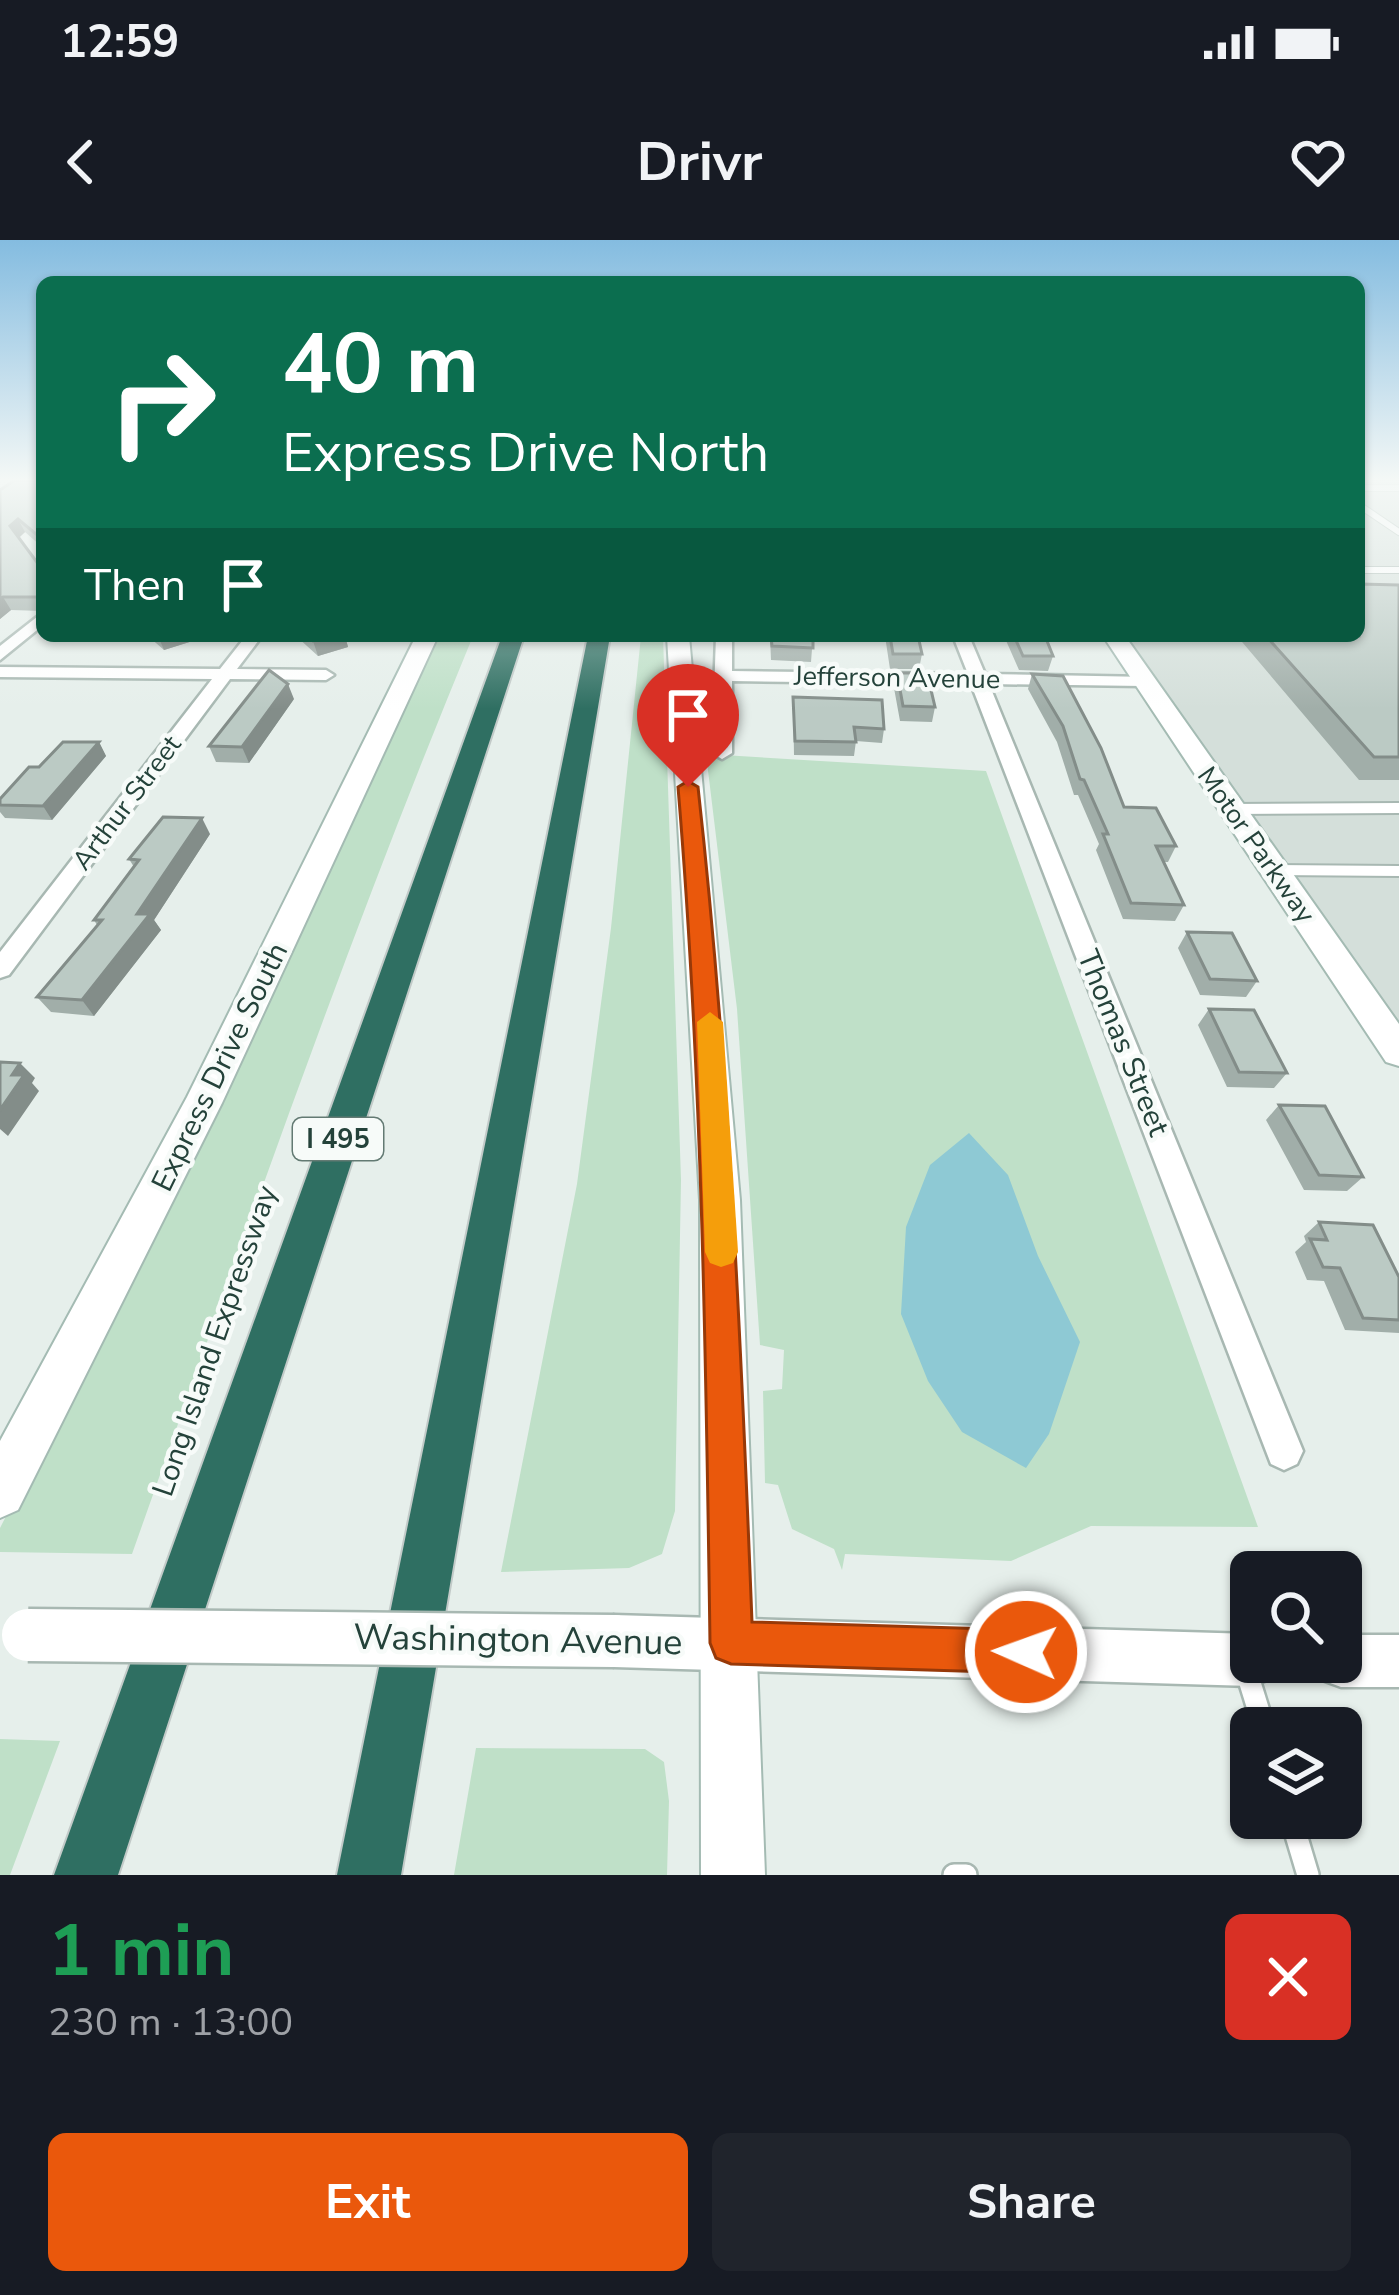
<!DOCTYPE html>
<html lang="en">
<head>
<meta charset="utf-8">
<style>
  :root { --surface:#171b24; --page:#20242c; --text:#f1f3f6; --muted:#9ea1a6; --accent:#ea580c }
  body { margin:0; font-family:"Nunito Sans",sans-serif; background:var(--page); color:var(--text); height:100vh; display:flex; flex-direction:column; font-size:45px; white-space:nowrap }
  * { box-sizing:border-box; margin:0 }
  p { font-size:39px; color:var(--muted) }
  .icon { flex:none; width:66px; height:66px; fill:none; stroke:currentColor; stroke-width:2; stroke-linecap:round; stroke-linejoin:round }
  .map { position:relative; height:1635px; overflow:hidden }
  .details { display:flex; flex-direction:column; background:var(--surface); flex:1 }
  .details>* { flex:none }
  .hud { position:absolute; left:36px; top:36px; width:1329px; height:366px; border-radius:18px; box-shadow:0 3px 9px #0004; background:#0b6e4f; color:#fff; overflow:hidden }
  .tools { position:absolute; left:1230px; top:1311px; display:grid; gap:24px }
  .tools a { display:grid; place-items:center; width:132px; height:132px; border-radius:18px; background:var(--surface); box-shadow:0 3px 9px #0004; font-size:60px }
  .pin { position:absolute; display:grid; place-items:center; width:102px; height:102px; color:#fff; margin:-123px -51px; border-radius:50% 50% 50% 0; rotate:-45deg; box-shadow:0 0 12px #0007 }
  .pin .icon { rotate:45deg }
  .me { position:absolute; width:132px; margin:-66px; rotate:272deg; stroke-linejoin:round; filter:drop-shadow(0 0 9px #0008) }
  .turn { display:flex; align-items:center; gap:42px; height:252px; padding:0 48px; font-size:54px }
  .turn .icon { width:156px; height:156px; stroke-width:2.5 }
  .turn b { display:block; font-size:84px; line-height:102px }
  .then { display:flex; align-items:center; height:114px; padding:0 48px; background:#0003; gap:24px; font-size:45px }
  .round { display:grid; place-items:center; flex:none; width:126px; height:126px; border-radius:18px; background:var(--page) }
  .head { display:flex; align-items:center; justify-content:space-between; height:204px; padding:0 48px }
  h1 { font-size:72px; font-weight:700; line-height:90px; color:#1e9e55 }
  .action { display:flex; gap:24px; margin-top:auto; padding:24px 48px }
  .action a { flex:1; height:138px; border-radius:18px; background:var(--accent); color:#fff; font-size:48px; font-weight:700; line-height:138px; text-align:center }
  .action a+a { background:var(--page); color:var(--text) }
  .status { display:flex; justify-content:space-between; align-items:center; height:84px; padding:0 60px; background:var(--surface); direction:ltr }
  .status svg { height:33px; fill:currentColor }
  header { display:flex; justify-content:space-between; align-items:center; height:156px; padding:0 48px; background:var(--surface); font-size:54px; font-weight:700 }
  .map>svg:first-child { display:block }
  .built { fill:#d4dfda }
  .green { fill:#bfe0c8 }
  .water { fill:#8ec9d4 }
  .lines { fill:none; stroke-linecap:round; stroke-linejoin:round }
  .service-far2-casing { stroke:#a8b8b2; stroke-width:8 }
  .service-far1-casing { stroke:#a8b8b2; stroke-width:14 }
  .service-casing { stroke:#a8b8b2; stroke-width:26 }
  .minor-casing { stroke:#a8b8b2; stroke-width:5 }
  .tertiary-casing { stroke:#a8b8b2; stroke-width:5 }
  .secondary-casing { stroke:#a4bbb3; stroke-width:4 }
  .motorway-casing { stroke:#c2cac8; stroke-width:4 }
  .service-far2 { stroke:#fff; stroke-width:6 }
  .service-far1 { stroke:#fff; stroke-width:10 }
  .service { stroke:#fff; stroke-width:21 }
  .minor { fill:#fff; fill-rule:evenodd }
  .tertiary { fill:#fff; fill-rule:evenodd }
  .secondary { fill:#fff; fill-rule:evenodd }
  .motorway { fill:#2f6f62; fill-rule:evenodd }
  .tertiary-bridge-casing { stroke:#a8b8b2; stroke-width:57; stroke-linecap:butt }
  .tertiary-bridge { stroke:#fff; stroke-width:52 }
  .wall { fill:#a1aea9 }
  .shaded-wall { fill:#838d89 }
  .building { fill:#bbcac4; stroke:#838d89; stroke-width:3 }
  .route { fill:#ea580c; stroke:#983908; stroke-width:3 }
  .slow { fill:#f59e0b }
  .labels { text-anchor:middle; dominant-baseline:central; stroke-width:9; stroke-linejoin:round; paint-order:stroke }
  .far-street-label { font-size:27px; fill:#24423a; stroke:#f7fbf9 }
  .shield { fill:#f7fbf9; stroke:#637a73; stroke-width:3 }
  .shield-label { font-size:27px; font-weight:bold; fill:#24423a }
  .street-label { font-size:30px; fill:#24423a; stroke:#f7fbf9 }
  .near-street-label { font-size:36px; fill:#24423a; stroke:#f7fbf9 }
</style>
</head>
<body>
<div class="status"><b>12:59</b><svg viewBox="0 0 49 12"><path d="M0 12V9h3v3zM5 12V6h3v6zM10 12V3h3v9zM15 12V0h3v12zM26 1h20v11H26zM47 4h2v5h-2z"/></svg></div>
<header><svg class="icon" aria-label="back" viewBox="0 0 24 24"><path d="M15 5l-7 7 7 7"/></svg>Drivr<svg class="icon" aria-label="heart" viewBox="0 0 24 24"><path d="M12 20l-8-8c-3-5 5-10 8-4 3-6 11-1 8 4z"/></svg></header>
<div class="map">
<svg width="1399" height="1635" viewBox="0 0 1399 1635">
  <rect width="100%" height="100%" fill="#e6efeb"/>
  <path class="built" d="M1359,240H1399V812L1117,396H1359Z"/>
  <path class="green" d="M436,396H473C348,698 241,1006 132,1314L0,1312V1288L96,1100Z
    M641,396H663L681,940L675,1271L662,1314L629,1328L501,1332L577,944L611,688Z
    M706,514L986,531L1258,1287L1091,1286L1011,1321L845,1314L842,1330L834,1309L792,1289L778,1245L765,1243L763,1151L782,1149L784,1110L760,1105L737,769Z
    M0,1499L60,1501L10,1635H0Z
    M476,1508L645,1509L664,1522L669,1561L667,1635H454Z"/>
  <path class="water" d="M969,893L1008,935L1038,1016L1080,1102L1049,1194L1026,1228L962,1192L928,1141L901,1074L906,987L930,925Z"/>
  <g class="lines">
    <g class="service-far2-casing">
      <path id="service-far2" d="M1359,248H1399
        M1359,265L1399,292
        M1359,330H1399"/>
    </g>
    <g class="service-far1-casing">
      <path id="service-far1" d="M1231,569L1399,568
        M1274,630L1399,631"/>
    </g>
    <g class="service-casing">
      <path id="service" d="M1246,1430L1264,1488
        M1291,1578L1308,1635
        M954,1635H966"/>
    </g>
    <g class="minor-casing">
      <path id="minor" d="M42,373V386L0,420V406Z
        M246,396H262L237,429L326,430L334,435L326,440L230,439L9,735L0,738V712L212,439L0,437V427L220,429Z
        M716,396H732V431L968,434L953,396H969L985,434L1149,437L1152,441L1143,446L989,444L1303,1211L1297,1224L1284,1230L1271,1224L971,444L732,441V513L722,519L712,513Z"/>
    </g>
    <g class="tertiary-casing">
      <path id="tertiary" d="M614,1375L1251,1394V1422H1276L1270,1439L1251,1446L614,1427L596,1419L588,1401L596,1383Z
        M1341,1395H1399V1447H1341L1322,1440L1315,1422H1341Z"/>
    </g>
    <g class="secondary-casing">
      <path id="secondary" d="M416,396H438L222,863L18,1270L0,1278V1201L187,857Z
        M667,396H689L740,960L765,1635H701L700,960Z
        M1103,396H1125L1399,784V826L1386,822Z"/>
    </g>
    <g class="motorway-casing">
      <path id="motorway" d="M502,396H524L118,1635H54Z
        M588,396H610L401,1635H337Z"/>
    </g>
    <use href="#service-far2" class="service-far2"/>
    <use href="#service-far1" class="service-far1"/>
    <use href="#service" class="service"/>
    <use href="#minor" class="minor"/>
    <use href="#tertiary" class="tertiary"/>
    <use href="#secondary" class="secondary"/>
    <use href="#motorway" class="motorway"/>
    <g class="tertiary-bridge-casing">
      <path id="tertiary-bridge" d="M28,1395L614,1401"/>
    </g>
    <use href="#tertiary-bridge" class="tertiary-bridge"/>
  </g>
  <path class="wall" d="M42,240V307L25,292L19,298L42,329V371L11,370L0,379V250Z
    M1399,345V540H1359L1237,396H1359Z
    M148,396H202L199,399L164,410Z
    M296,396H345L348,407L318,416Z
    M770,396H813L811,422L771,420Z
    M885,396H918L922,414L919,429H890Z
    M1004,396H1045L1053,416L1048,431L1019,430Z
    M897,433L935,467L932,482L900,481L894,448Z
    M1032,434L1124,567L1176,606L1168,622H1164L1184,665L1175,681L1123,679L1096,610L1099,604L1078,555H1074L1057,502L1028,449Z
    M793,457L884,489L882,503L856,501L854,516L794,515Z
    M294,459L249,523L216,522L209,506Z
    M99,502L106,516L52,580L5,578L0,572V559L39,527Z
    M210,594L154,680L161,690L94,776L51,772L37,757L97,685L94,680L134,627L129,619Z
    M1187,692L1257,741L1246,757L1200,755L1178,708Z
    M1209,769L1287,833L1274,848L1227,847L1198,785Z
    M1279,865L1363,937L1347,951L1304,950L1266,880Z
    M1319,982L1399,1037V1093L1345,1090L1324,1041L1307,1040L1295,1012L1306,1002L1304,996Z"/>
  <path class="shaded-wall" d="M18,279L25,292L17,299L10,286Z
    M3,357L11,370L0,379V359Z
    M158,396H202L199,399L164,410Z
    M330,396H345L348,407L318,416L313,401Z
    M288,444L294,459L249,523L242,507Z
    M99,502L106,516L52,580L43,566Z
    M202,578L210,594L154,680L161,690L94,776L82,760L137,674Z
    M20,823L35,838L32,843L39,851L8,896L0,889V870L12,835Z"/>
  <path class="building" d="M15,240H42V299L18,279L10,286L42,329V357H3L0,359V250Z
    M1359,344L1399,345V517H1374L1266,396H1359Z
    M307,396H330L313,401Z
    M771,396H813V408L772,406Z
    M890,396H918L922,414H893Z
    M1014,396H1045L1053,416H1023Z
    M269,430L288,444L242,507L209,506Z
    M897,433H927L935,467L903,466Z
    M1032,434L1063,436L1101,508L1124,567L1156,568L1176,606H1156L1184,665L1131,663L1103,594H1108L1084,540L1080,539L1063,486Z
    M793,457L882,460L884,489L854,487L856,502L795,501Z
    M63,502H99L43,566L0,565V559L29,527H39Z
    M163,577L202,578L137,674H150L82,760L37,757L102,680H94L139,620L129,619Z
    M1187,692L1232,693L1257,741L1210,739Z
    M1209,769L1254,770L1287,833L1239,832Z
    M0,822L20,823L12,835H24L0,870Z
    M1279,865L1325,866L1363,937L1319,935Z
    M1319,982L1373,985L1399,1037V1080L1363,1078L1340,1028L1323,1027L1310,999L1327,1000Z"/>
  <linearGradient id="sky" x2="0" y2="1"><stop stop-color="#84bce0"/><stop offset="0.51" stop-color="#f4f8f6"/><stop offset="1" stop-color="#f4f8f6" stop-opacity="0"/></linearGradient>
  <rect width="1399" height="469" fill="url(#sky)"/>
  <path class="route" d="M688,541L698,547C729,825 741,1102 752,1382L1026,1390L1041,1397L1047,1412L1041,1427L1026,1433L731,1424L716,1418L710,1403C706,1116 702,833 678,547Z"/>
  <path class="slow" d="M710,772L723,782L738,1012L733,1023L721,1027L710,1023L705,1012L697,782Z"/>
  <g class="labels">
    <g class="far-street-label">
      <text transform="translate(897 438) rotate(1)">Jefferson Avenue</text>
      <text transform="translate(127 563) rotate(-53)">Arthur Street</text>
      <text transform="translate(1256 605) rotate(55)">Motor Parkway</text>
    </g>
    <rect class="shield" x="293" y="878" width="90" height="42" rx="9"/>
    <g class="shield-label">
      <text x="338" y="899">I 495</text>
    </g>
    <g class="street-label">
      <text transform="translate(1123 803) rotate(68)">Thomas Street</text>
      <text transform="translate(220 827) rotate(-64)">Express Drive South</text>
      <text transform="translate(215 1101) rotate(-71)">Long Island Expressway</text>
    </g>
    <g class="near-street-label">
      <text transform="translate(518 1400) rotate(1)">Washington Avenue</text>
    </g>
  </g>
</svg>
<div class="tools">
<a><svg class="icon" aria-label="search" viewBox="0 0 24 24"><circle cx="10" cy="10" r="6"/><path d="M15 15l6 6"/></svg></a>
<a><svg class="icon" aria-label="layers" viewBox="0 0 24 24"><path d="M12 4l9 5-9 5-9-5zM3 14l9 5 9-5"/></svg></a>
</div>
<div class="pin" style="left:688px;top:547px;background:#d93025"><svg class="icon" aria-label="arrive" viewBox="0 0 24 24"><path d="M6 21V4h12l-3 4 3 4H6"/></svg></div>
<svg class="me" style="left:1026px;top:1412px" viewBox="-20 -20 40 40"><circle r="17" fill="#ea580c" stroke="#fff" stroke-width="3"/><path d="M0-11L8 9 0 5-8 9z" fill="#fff"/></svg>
<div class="hud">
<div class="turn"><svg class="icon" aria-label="right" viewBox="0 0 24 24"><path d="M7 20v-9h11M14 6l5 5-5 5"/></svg><div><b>40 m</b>Express Drive North</div></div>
<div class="then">Then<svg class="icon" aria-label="arrive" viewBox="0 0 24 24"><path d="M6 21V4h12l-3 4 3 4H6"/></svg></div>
</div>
</div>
<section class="details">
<div class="head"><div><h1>1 min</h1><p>230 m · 13:00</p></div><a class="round" style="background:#d93025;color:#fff"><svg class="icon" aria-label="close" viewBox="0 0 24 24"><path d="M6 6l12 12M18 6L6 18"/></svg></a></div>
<div class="action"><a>Exit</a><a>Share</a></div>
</section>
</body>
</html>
